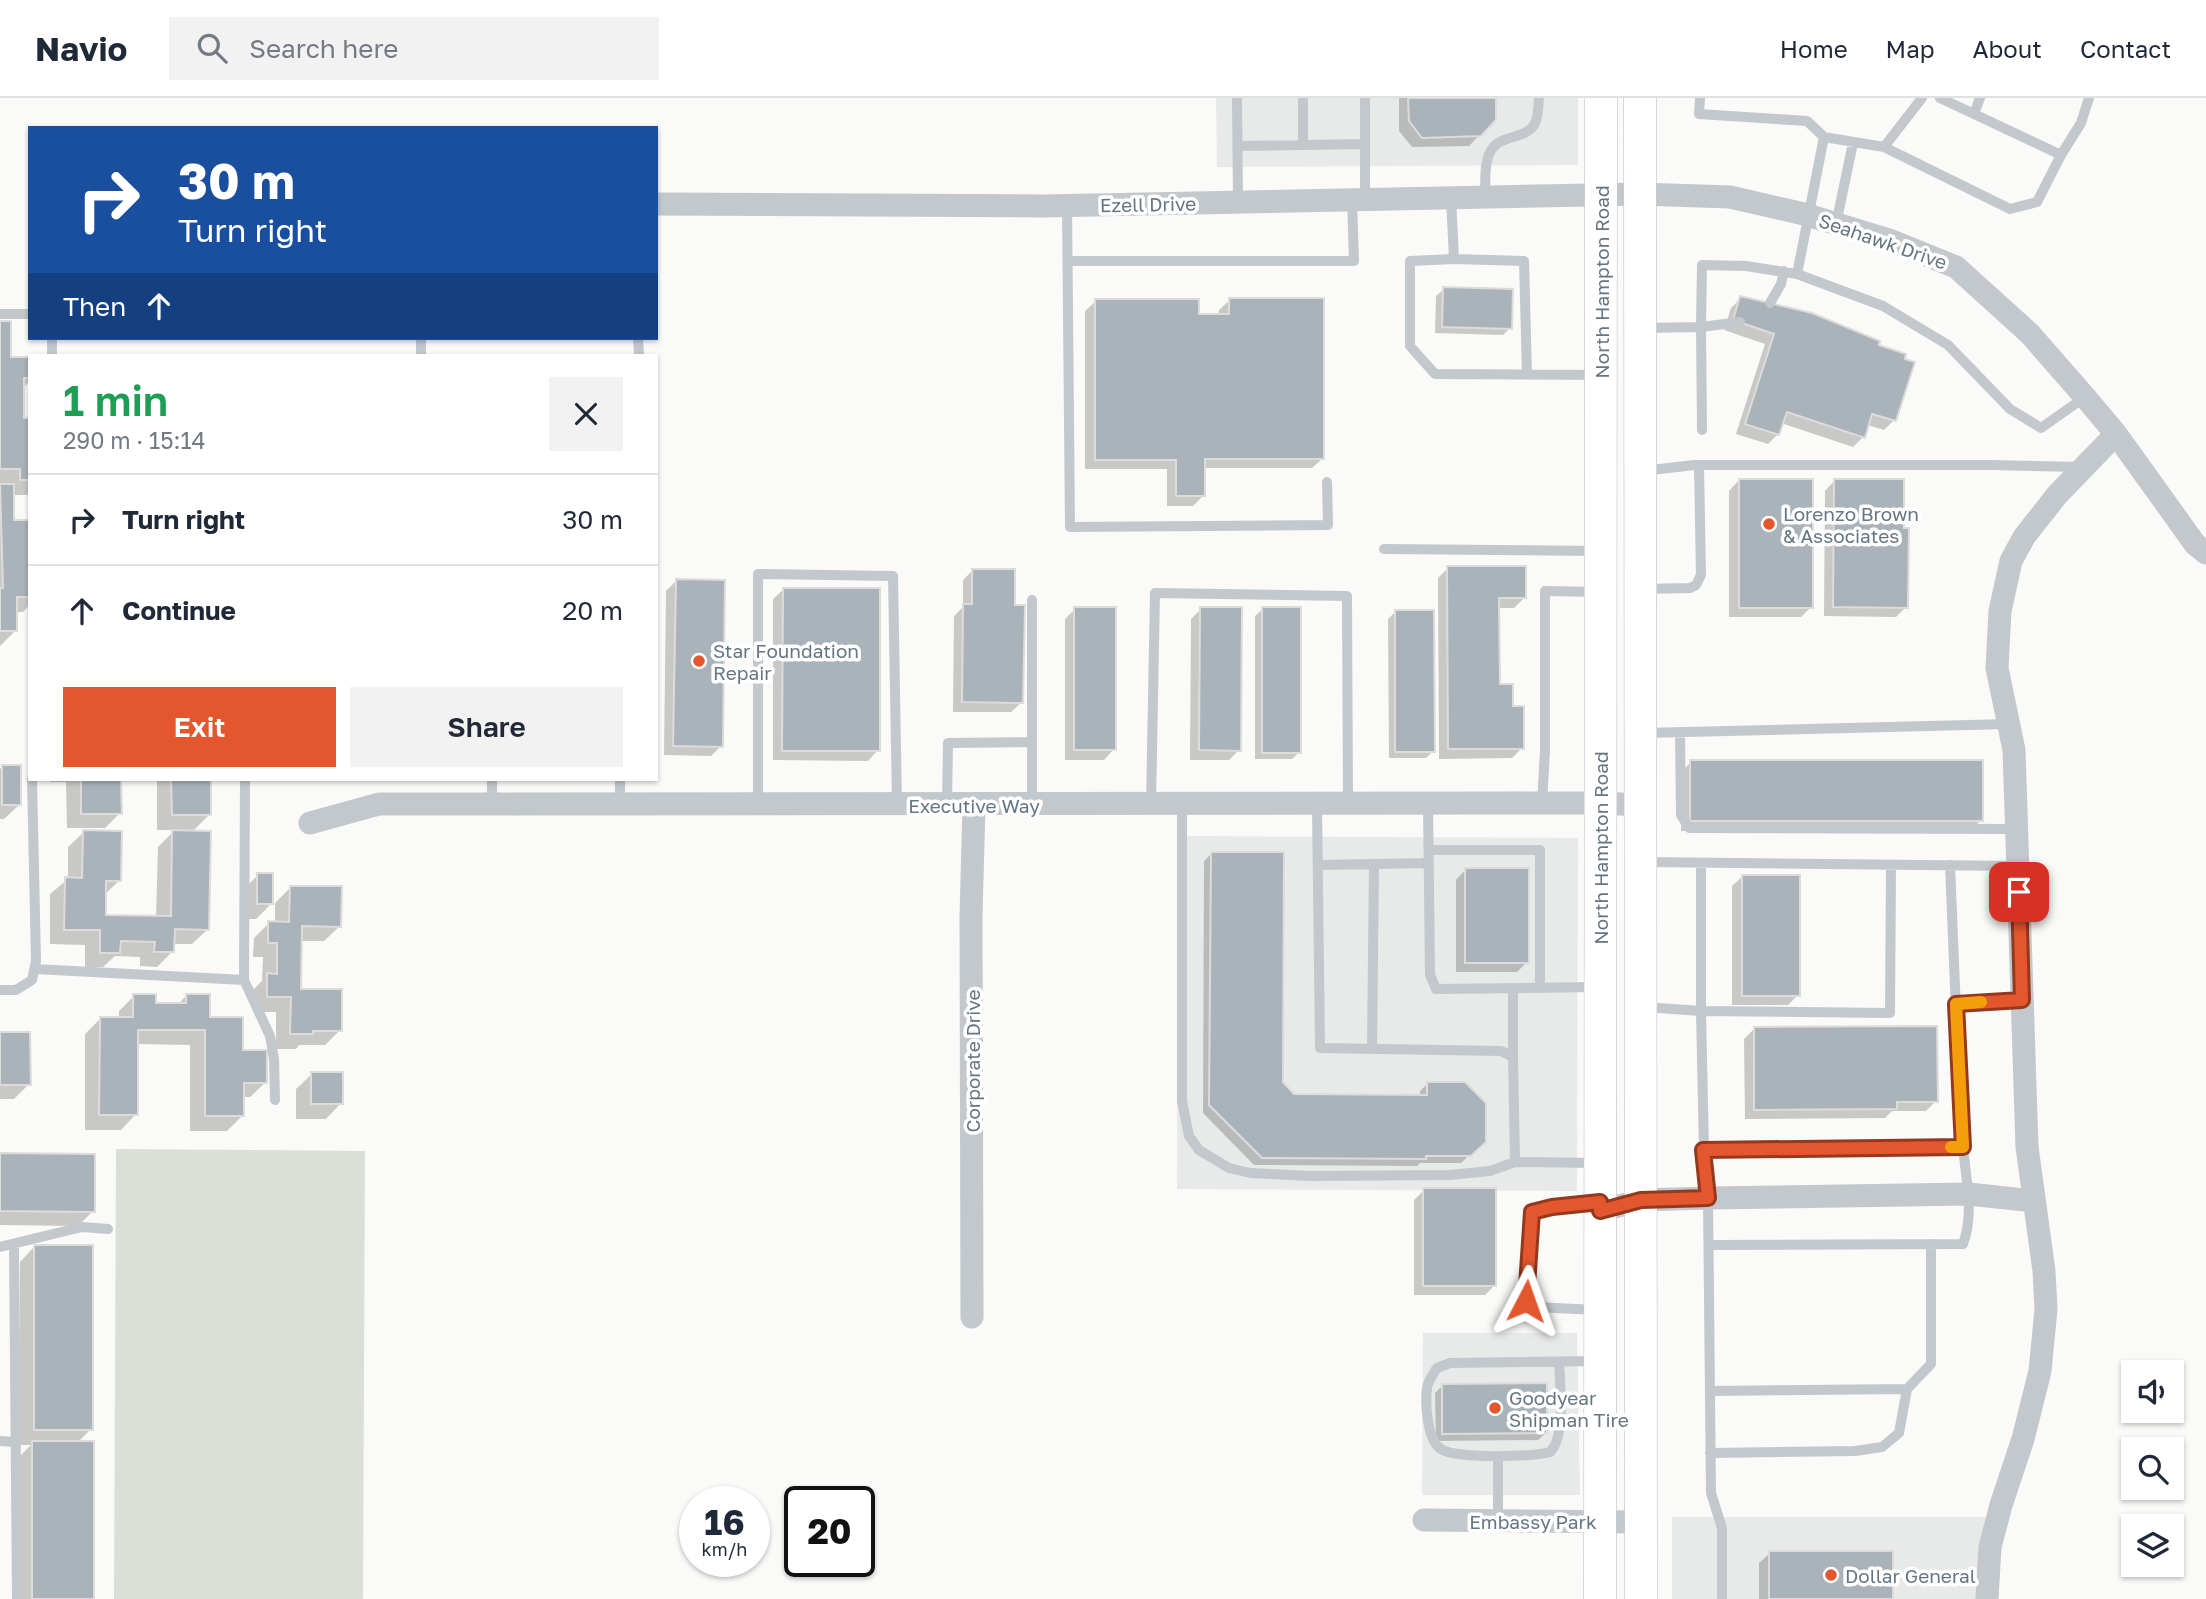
<!DOCTYPE html>
<html lang="en">
<head>
<meta charset="utf-8">
<style>
  :root { --surface:#fff; --page:#f2f2f3; --text:#1f2937; --muted:#747a83; --line:#e0e1e3; --accent:#e4572e }
  body { margin:0; font-family:"Golos Text",sans-serif; background:var(--page); color:var(--text); height:100vh; display:flex; flex-direction:column; font-size:26px; white-space:nowrap }
  * { box-sizing:border-box; margin:0 }
  p { font-size:23px; color:var(--muted) }
  .icon { flex:none; width:38px; height:38px; fill:none; stroke:currentColor; stroke-width:2; stroke-linecap:round; stroke-linejoin:round }
  .map { position:relative; flex:1; overflow:hidden }
  .details { position:absolute; left:28px; top:256px; width:630px; height:427px; display:flex; flex-direction:column; background:var(--surface); border-radius:0px; box-shadow:0 2px 5px #0004 }
  .details>* { flex:none }
  .top-card { position:absolute; left:28px; top:28px; width:630px; height:214px; border-radius:0px; box-shadow:0 2px 5px #0004; background:#1a4fa0; color:#fff; overflow:hidden }
  .controls { position:absolute; left:2121px; top:1262px; display:grid; gap:14px }
  .controls a { display:grid; place-items:center; width:63px; height:63px; border-radius:0px; background:var(--surface); box-shadow:0 2px 5px #0004; font-size:35px }
  .speed { position:absolute; left:679px; top:1388px; display:flex; gap:14px; font-size:35px; font-weight:700; text-align:center }
  .speed>* { display:grid; place-content:center; width:91px; height:91px; border-radius:50%; background:var(--surface); box-shadow:0 2px 5px #0004; line-height:1 }
  .speed small { font-size:18px; font-weight:400 }
  .speed .limit { border:4px solid #111; border-radius:10px; background:#fff; color:#111 }
  .pin { position:absolute; display:grid; place-items:center; width:60px; height:60px; color:#fff; margin:-30px; border-radius:14px; box-shadow:0 4px 10px #0006 }
  .me { position:absolute; width:77px; margin:-38px; rotate:4deg; stroke-linejoin:round; filter:drop-shadow(0 0 5px #0008) }
  .turn { display:flex; align-items:center; gap:24px; height:147px; padding:0 35px; font-size:32px }
  .turn .icon { width:91px; height:91px; stroke-width:2.5 }
  .turn b { display:block; font-size:49px; line-height:60px }
  .then { display:flex; align-items:center; height:66px; padding:0 35px; background:#0003; gap:14px; font-size:26px }
  .round { display:grid; place-items:center; flex:none; width:74px; height:74px; border-radius:0px; background:var(--page) }
  .head { display:flex; align-items:center; justify-content:space-between; height:119px; padding:0 35px }
  h1 { font-size:42px; font-weight:600; line-height:52px; color:#1e9e55 }
  .cta { display:flex; gap:14px; margin-top:auto; padding:14px 35px }
  .cta a { flex:1; height:80px; border-radius:0px; background:var(--accent); color:#fff; font-size:28px; font-weight:600; line-height:80px; text-align:center }
  .cta a+a { background:var(--page); color:var(--text) }
  ul { padding:0; list-style:none }
  li { display:flex; align-items:center; gap:21px; height:91px; padding:0 35px; border-top:2px solid var(--line) }
  li div { flex:1 }
  li b { display:block; font-size:26px }
  li em { font-style:normal }
  header { display:flex; align-items:center; gap:42px; box-sizing:border-box; height:98px; padding:0 35px; background:var(--surface); border-bottom:2px solid var(--line) }
  header strong { font-size:33px }
  nav { display:flex; gap:38px; margin-inline-start:auto; font-size:24px }
  .search { width:490px; height:63px; background:var(--page); display:flex; align-items:center; gap:18px; box-sizing:border-box; padding:0 24px; border-radius:0px; color:var(--muted); font-size:26px }
  .map>svg:first-child { display:block }
  .built { fill:#e8e9e9 }
  .green { fill:#dadfd7 }
  .shadow { fill:#0003 }
  .building { fill:#aab3b9; stroke:#dcdcda; stroke-width:2 }
  .lines { fill:none; stroke-linecap:round; stroke-linejoin:round }
  .secondary-casing { stroke:#b3babf; stroke-width:33 }
  .lane { stroke:#c3c8cc; stroke-width:10 }
  .street { stroke:#c3c8cc; stroke-width:23 }
  .secondary { stroke:#fff; stroke-width:32 }
  .route-casing { stroke:#94391e; stroke-width:18 }
  .route { stroke:#e4572e; stroke-width:12 }
  .slow { stroke:#f59e0b; stroke-width:12 }
  .poi-dot { fill:#e4572e; stroke:#fff; stroke-width:2.5 }
  .labels { text-anchor:middle; dominant-baseline:central; stroke-width:7; stroke-linejoin:round; paint-order:stroke }
  .street-label { font-size:19px; fill:#657683; stroke:#fff }
  .poi-label { font-size:19px; fill:#657683; stroke:#fff; text-anchor:start }
</style>
</head>
<body>
<header>
<strong>Navio</strong>
<div class="search"><svg class="icon" aria-label="search" viewBox="0 0 24 24"><circle cx="10" cy="10" r="6"/><path d="M15 15l6 6"/></svg>Search here</div>
<nav><a>Home</a><a>Map</a><a>About</a><a>Contact</a></nav>
</header>
<div class="map">
<svg width="2206" height="1501" viewBox="0 0 2206 1501">
  <rect width="100%" height="100%" fill="#fafaf8"/>
  <path class="built" d="M1216,0H1578V67L1217,69Z
    M1178,738L1578,740L1577,1093L1177,1091Z
    M1423,1235H1577L1580,1397H1422Z
    M1672,1419H1986L1976,1501H1672Z"/>
  <path class="green" d="M116,1051L365,1053L363,1501H114Z"/>
  <path class="shadow" d="M1399,0H1494V22L1469,48L1412,49L1399,33Z
    M1444,191L1510,230L1503,237L1435,235L1436,198Z
    M1741,200L1894,322L1884,332L1867,327L1863,339L1853,349L1781,325L1778,336L1768,346L1736,336L1765,246L1724,232L1731,210Z
    M1230,202L1323,360L1312,370H1203V398L1193,408H1167V371H1085V213L1096,203L1197,218H1219V212Z
    M0,225L9,261H30V283L22,291V322H30V394L27,397H12V424L30,478V506L23,514H15V533L0,548Z
    M1739,382L1811,509L1801,519H1729V393Z
    M1835,382L1906,509L1896,519L1824,518L1825,393Z
    M1448,470L1524,500L1514,510H1498V588L1511,610L1522,650L1512,660L1439,661L1438,480Z
    M973,472L1022,604L1011,614H953L954,518L963,509V482Z
    M676,483L721,648L711,658L664,657L666,493Z
    M784,491L878,652L868,663L773,662V501Z
    M1075,511L1114,651L1104,662H1065V521Z
    M1201,511L1239,652L1229,662H1190L1191,521Z
    M1263,511L1300,654L1292,661H1255V518Z
    M1395,514L1433,653L1426,660H1389L1388,521Z
    M1691,664L1981,722L1971,732L1681,733V674Z
    M2,669L20,706L4,721H0V671Z
    M50,681H120V715L105,730H67L66,684H50Z
    M157,681H209L210,716L192,734L208,831L192,846H173V853L157,869L140,868V859L115,858L103,869H85V847L50,846V796L68,781V749L84,734L119,783L104,797V819L156,820L158,749L175,732H157Z
    M1211,756L1281,985L1294,998L1420,999V993L1427,986L1484,1043L1461,1065H1420L1417,1068L1254,1067L1203,1015L1204,763Z
    M1466,771L1527,864L1517,874H1456V782Z
    M258,777L271,806L256,821H243V792Z
    M1743,778L1798,897L1788,907H1732V788Z
    M291,789L340,828L324,843H300L299,892L340,932L325,947H299L296,951H276V914H253V892L262,883L263,859H253L254,840L269,825H275V805Z
    M134,898L154,907H177L186,898L241,954L266,984L250,999H242V1018L227,1033H190V947L136,946V1016L121,1032H85V936L100,921H119V913Z
    M1754,931L1936,1003L1926,1013H1892L1885,1020L1745,1021L1744,941Z
    M0,936L29,986L14,1001H0Z
    M312,976L341,1005L326,1021H296V991Z
    M0,1056L93,1113L78,1128L0,1127Z
    M1424,1092L1495,1187L1485,1197H1414V1102Z
    M35,1148L91,1331L77,1345L92,1501H17L18,1360L31,1347H19L20,1164Z
    M1443,1287L1546,1335L1538,1342L1436,1343L1435,1295Z
    M1770,1455L1891,1501H1759V1465Z"/>
  <path class="building" d="M1408,0H1496V22L1481,38L1422,40L1409,23Z
    M1443,189L1513,191L1512,231L1442,229Z
    M1740,198L1812,215L1880,243L1879,247L1906,256L1905,261L1915,264L1896,323L1872,316L1865,340L1787,314L1779,337L1745,326L1774,236L1733,222Z
    M1229,200H1324V361H1205V398H1176V362H1095V201H1199V216H1229Z
    M0,223H11V259H30V280H24V320H30V382H20V371H0Z
    M1739,381H1813V510H1739Z
    M1834,381H1904V430H1909L1908,510L1833,509Z
    M0,386H14V422H30V499H17V533H0V490H3Z
    M1447,468H1526V500H1499L1500,586H1513V608H1524V651H1448Z
    M972,471H1015V507H1025L1023,605L962,604L963,506H972Z
    M676,481L725,482L723,649L673,648Z
    M783,490H880V653H782Z
    M1074,509H1116V652H1074Z
    M1200,509H1242L1241,653L1199,652Z
    M1262,509H1301V655H1262Z
    M1395,512H1434L1435,654H1395Z
    M1690,662H1983V723H1690Z
    M2,667H21V707H2Z
    M81,681H121L122,716H81Z
    M171,681H211V717H172Z
    M83,732L122,733L121,783H106V817L171,818L172,732L211,733L209,832L175,831L174,854H154L155,844L121,843L120,855H100V832H64L65,779L82,780Z
    M1211,754H1284L1283,984L1294,996L1427,997V984H1465L1486,1005V1044L1471,1058H1426V1061L1262,1060L1209,1007Z
    M1465,770H1529V865H1465Z
    M257,775H273V806H257Z
    M1742,777H1800V898H1742Z
    M290,788H342L341,829L302,828L301,891H342V933H313V936H290L291,899H267V875L277,876V845H268V823L289,824Z
    M133,896H156V905H186V896H210V919H243V952H267V985H244V1018H205V932H138V1017H99L100,919H133Z
    M1937,928L1938,1004H1897V1011L1754,1012V929Z
    M0,934H30L31,987H0Z
    M311,974H343V1006H311Z
    M0,1055L95,1056V1114L0,1113Z
    M1423,1090H1496V1188H1423Z
    M34,1147H93V1332H34Z
    M1547,1285V1335L1442,1336V1286Z
    M32,1343H94V1501H32Z
    M1769,1453H1893V1501H1769Z"/>
  <g class="lines">
    <g class="secondary-casing">
      <path id="secondary" d="M1640,0L1641,1501
        M1600,1501L1601,0"/>
    </g>
    <path class="lane" d="M1237,0L1238,104
      M1303,0V47
      M1365,0V101
      M1700,0L1699,16L1807,23L1824,39L1884,49
      M1922,0L1884,49L2010,111L2037,104L2061,57L1940,0
      M1974,16L1980,0
      M1238,48L1365,46
      M2061,57L2081,25L2089,0
      M1451,100L1454,161L1410,163V248L1435,276L1599,277
      M1485,100C1486,85 1483,63 1492,51C1501,37 1525,41 1534,27C1539,20 1538,8 1539,0
      M1067,107L1070,429L1328,427L1327,384
      M1836,126L1853,45
      M1454,161L1524,163L1527,276
      M1068,163H1354L1352,102
      M1797,176L1883,208L1948,247L2010,311L2041,330L2085,299
      M1770,205L1781,186L1784,173
      M0,216H30
      M1644,230L1701,229L1702,167L1746,168L1797,176L1824,39
      M52,240V257
      M421,240V257
      M638,240L639,257
      M1702,332L1701,229L1740,224
      M1643,373L1694,367H1992L2082,369
      M1384,451L1598,453
      M1643,491L1690,490L1696,487L1701,477L1699,367
      M1680,634L1681,717L1689,730L2016,731
      M1644,635L2009,626
      M1032,644V502
      M245,681L244,882L270,938L274,961L275,1002
      M620,681V707
      M1428,706L1430,877L1436,891L1598,889
      M1542,706L1545,653V493L1599,494
      M492,707V681
      M758,707V476L893,478L897,707
      M947,707L948,645L1032,644V707
      M1151,707L1155,495L1347,498L1348,707
      M1182,707V1003L1189,1038L1199,1052L1229,1070L1250,1075L1310,1078L1450,1077L1490,1073L1515,1064
      M1317,707L1320,950L1501,953L1513,959L1515,1064L1596,1065
      M1429,752H1540V890
      M1644,764L2018,768
      M1318,767L1429,765
      M35,871L244,882
      M0,892H16L32,882L36,863L32,681
      M1956,906L2022,902
      M1644,909L1701,913V765
      M1372,951L1374,767
      M1513,959V890
      M1704,1052L1963,1049
      M14,1146L17,1501
      M1709,1147L1963,1146C1975,1114 1965,1080 1963,1046C1957,953 1954,860 1950,767
      M0,1149L82,1129L108,1131
      M1597,1212L1535,1209L1526,1203L1532,1114L1552,1109L1597,1104
      M1559,1264C1560,1286 1566,1339 1550,1354C1532,1359 1456,1361 1441,1351C1427,1342 1425,1306 1427,1290C1428,1283 1433,1276 1437,1270L1450,1265L1597,1263
      M1710,1293L1907,1291L1931,1266V1146
      M0,1343L15,1344
      M1710,1355L1855,1353L1882,1349L1899,1335L1907,1291
      M1498,1423V1358
      M1722,1501V1430L1711,1395L1708,1100L1704,1052L1701,913L1890,915L1891,767"/>
    <path class="street" d="M656,106L1043,108L1640,96L1730,99L1804,116L1889,142L1956,169L2030,236L2085,299L2116,336L2195,446L2206,455
      M310,725L379,706L1601,705L1641,707
      M1600,1113L1641,1102L1708,1100L1969,1096L2034,1103
      M972,1219L971,818L974,707
      M1424,1422L1641,1424
      M1987,1501L1990,1449L2001,1407L2023,1341L2040,1273L2046,1211L2044,1173L2027,1049L2014,652L1997,570L2000,513L2011,463L2024,439L2057,397L2116,336"/>
    <use href="#secondary" class="secondary"/>
  </g>
  <g class="lines">
    <g class="route-casing">
      <path id="route" d="M1526,1203L1532,1114L1552,1109L1600,1104V1113L1641,1102L1708,1100L1703,1052L1963,1049L1956,906L2022,902L2019,794"/>
    </g>
    <use href="#route" class="route"/>
    <path class="slow" d="M1951,1049H1963L1956,906L1981,904"/>
  </g>
  <g class="poi-dot">
    <circle cx="1769" cy="426" r="7"/>
    <circle cx="699" cy="563" r="7"/>
    <circle cx="1495" cy="1310" r="7"/>
    <circle cx="1831" cy="1477" r="7"/>
  </g>
  <g class="labels">
    <g class="street-label">
      <text transform="translate(1148 106) rotate(-1)">Ezell Drive</text>
      <text transform="translate(1883 143) rotate(19)">Seahawk Drive</text>
      <text transform="translate(1601 184) rotate(-90)">North Hampton Road</text>
      <text x="974" y="707">Executive Way</text>
      <text transform="translate(1600 750) rotate(-90)">North Hampton Road</text>
      <text transform="translate(972 963) rotate(-90)">Corporate Drive</text>
      <text x="1533" y="1423">Embassy Park</text>
    </g>
    <g class="poi-label">
      <text x="1783" y="415">Lorenzo Brown<tspan x="1783" dy="22">&amp; Associates</tspan></text>
      <text x="713" y="552">Star Foundation<tspan x="713" dy="22">Repair</tspan></text>
      <text x="1509" y="1299">Goodyear<tspan x="1509" dy="22">Shipman Tire</tspan></text>
      <text x="1845" y="1477">Dollar General</text>
    </g>
  </g>
</svg>
<div class="controls">
<a><svg class="icon" aria-label="sound" viewBox="0 0 24 24"><path d="M4 9h4l5-4v14l-5-4H4zM17 9q2 3 0 6"/></svg></a>
<a><svg class="icon" aria-label="search" viewBox="0 0 24 24"><circle cx="10" cy="10" r="6"/><path d="M15 15l6 6"/></svg></a>
<a><svg class="icon" aria-label="layers" viewBox="0 0 24 24"><path d="M12 4l9 5-9 5-9-5zM3 14l9 5 9-5"/></svg></a>
</div>
<div class="speed"><div>16<small>km/h</small></div><div class="limit">20</div></div>
<div class="pin" style="left:2019px;top:794px;background:#d93025"><svg class="icon" aria-label="arrive" viewBox="0 0 24 24"><path d="M6 21V4h12l-3 4 3 4H6"/></svg></div>
<svg class="me" style="left:1526px;top:1203px" viewBox="-20 -20 40 40"><path d="M0-17L14 15 0 8-14 15z" fill="#e4572e" stroke="#fff" stroke-width="4"/></svg>
<div class="top-card">
<div class="turn"><svg class="icon" aria-label="right" viewBox="0 0 24 24"><path d="M7 20v-9h11M14 6l5 5-5 5"/></svg><div><b>30 m</b>Turn right</div></div>
<div class="then">Then<svg class="icon" aria-label="ahead" viewBox="0 0 24 24"><path d="M12 20V5M6 11l6-6 6 6"/></svg></div>
</div>
<section class="details">
<div class="head"><div><h1>1 min</h1><p>290 m · 15:14</p></div><a class="round"><svg class="icon" aria-label="close" viewBox="0 0 24 24"><path d="M6 6l12 12M18 6L6 18"/></svg></a></div>
<ul>
<li><svg class="icon" aria-label="right" viewBox="0 0 24 24"><path d="M7 20v-9h11M14 6l5 5-5 5"/></svg><div><b>Turn right</b></div><em>30 m</em></li>
<li><svg class="icon" aria-label="ahead" viewBox="0 0 24 24"><path d="M12 20V5M6 11l6-6 6 6"/></svg><div><b>Continue</b></div><em>20 m</em></li>
</ul>
<div class="cta"><a>Exit</a><a>Share</a></div>
</section>
</div>
</body>
</html>
